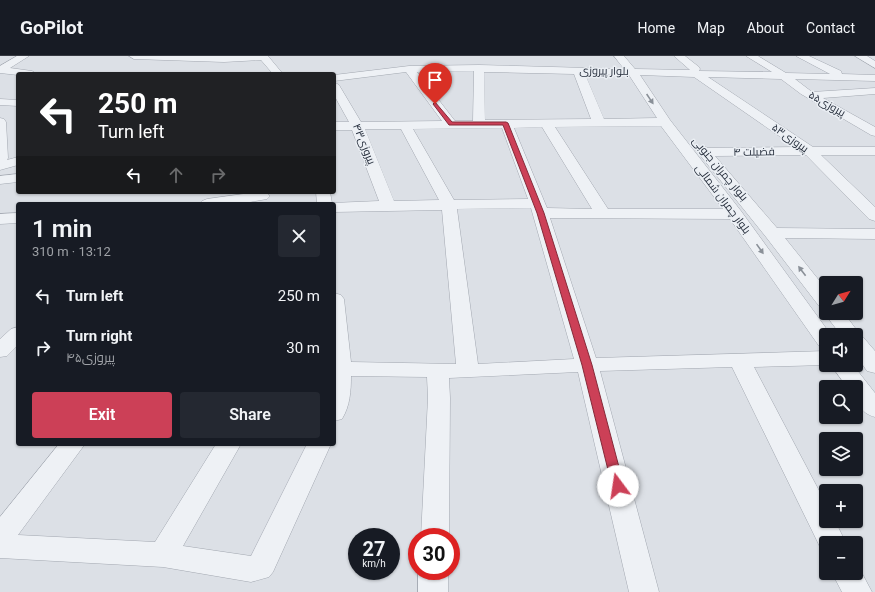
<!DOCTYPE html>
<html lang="en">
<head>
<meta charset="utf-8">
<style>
  :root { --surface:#171b24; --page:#242831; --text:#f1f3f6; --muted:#9ea1a6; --line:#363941; --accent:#cc4057 }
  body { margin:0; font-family:Roboto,Cairo,sans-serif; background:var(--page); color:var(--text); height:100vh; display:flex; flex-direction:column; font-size:15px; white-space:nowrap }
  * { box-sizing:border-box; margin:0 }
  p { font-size:13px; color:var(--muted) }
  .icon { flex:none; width:22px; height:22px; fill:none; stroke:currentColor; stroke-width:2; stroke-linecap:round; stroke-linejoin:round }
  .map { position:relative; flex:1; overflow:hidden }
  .details { position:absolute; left:16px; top:146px; width:320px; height:244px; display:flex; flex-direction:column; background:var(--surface); border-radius:4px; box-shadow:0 1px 3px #0004 }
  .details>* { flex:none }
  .top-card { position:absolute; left:16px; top:16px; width:320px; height:122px; border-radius:4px; box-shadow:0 1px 3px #0004; background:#202124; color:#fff; overflow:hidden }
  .needle { width:26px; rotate:53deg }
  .buttons { position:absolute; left:819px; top:220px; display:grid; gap:8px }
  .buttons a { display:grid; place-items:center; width:44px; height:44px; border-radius:4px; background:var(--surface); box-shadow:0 1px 3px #0004; font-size:20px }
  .speed { position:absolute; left:348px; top:472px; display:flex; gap:8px; font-size:20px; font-weight:700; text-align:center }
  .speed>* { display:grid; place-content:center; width:52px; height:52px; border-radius:50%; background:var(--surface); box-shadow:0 1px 3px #0004; line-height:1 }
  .speed small { font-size:10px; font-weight:400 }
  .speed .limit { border:6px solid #d22; background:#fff; color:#111 }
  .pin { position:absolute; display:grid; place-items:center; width:34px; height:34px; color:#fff; margin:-41px -17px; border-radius:50% 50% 50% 0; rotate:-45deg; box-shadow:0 0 4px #0007 }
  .pin .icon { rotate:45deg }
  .me { position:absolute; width:44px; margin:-22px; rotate:346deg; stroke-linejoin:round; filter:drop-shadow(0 0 3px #0008) }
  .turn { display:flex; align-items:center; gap:14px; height:84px; padding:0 16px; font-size:18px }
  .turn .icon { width:52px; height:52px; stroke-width:2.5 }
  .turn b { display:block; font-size:28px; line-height:34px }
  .lanes { display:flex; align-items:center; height:38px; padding:0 16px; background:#0003; justify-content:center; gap:20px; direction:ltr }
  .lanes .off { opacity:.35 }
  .round { display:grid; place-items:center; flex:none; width:42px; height:42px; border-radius:4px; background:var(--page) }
  .head { display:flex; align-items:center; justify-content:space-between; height:68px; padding:0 16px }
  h1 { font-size:24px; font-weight:600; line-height:30px }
  .action { display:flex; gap:8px; margin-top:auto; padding:8px 16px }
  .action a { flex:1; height:46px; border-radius:4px; background:var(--accent); color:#fff; font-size:16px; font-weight:600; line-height:46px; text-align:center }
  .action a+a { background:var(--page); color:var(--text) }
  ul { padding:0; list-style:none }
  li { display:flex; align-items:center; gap:12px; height:52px; padding:0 16px }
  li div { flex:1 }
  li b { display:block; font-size:15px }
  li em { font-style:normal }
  header { display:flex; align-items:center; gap:24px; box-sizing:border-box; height:56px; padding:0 20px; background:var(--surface); border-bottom:1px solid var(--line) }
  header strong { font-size:19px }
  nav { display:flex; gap:22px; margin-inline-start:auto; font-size:14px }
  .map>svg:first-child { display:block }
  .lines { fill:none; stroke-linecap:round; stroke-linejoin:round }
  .minor-casing { stroke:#a2a7b0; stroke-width:1 }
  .minor { fill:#eef1f5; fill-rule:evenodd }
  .oneway { fill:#8a9098 }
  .route { fill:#cc4057; stroke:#852a39 }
  .labels { text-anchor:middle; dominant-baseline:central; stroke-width:3; stroke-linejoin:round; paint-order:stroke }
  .far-street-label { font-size:11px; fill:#262e3c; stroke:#ebeff4 }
</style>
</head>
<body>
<header>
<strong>GoPilot</strong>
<nav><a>Home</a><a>Map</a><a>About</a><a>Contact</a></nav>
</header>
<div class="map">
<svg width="875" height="536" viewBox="0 0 875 536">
  <rect width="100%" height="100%" fill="#dce0e6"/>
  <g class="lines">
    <g class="minor-casing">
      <path id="minor" d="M17,0H29L10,12L32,15L37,18H18V19L0,17V10Z
        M129,0H268L283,18H273L261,4L224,6L134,3Z
        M614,0H624L635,13L690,14L674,0H685L699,11L700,13L699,15L772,16L746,0H758L786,17L830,18L796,0H809L841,15L842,18L875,19V25L795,23L812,36L875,32V38L823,42L875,71V80L871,79L801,38L781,23L708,21L813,91H875V99H821L875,151V165L869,163L806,99L715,100L777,172L875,173V183L785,182L826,233V252L819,250L766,181L696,94L698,91L703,90L708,92L795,91L694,21L640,19L670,64L741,155L831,279H826V292L819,290L730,163L550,162L596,302L826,295V309L754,311L826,448V465H835L846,487H826V497L822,495L732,311L600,315L659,536H629L578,316L449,322L450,342L449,481H421L428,342L427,321L351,320C351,335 350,350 342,363L334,365V237L341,239L344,243L351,306L456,308L442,154L334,156V148H317L316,136H330L332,147L379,145L352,74H334V66H349L334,39V26L339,29L361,66L442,65L406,16L334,25V19L409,10L479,9L624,13ZM474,15L473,65H455L417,16ZM484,16L574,18L591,63L485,64ZM585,18L629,19L657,62L604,63ZM661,70L723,153H608L555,71ZM542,71L592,153L547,152L514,72ZM502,72L528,143L454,144L413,73ZM365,73H401L439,144L394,145ZM531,152L574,303L478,308L457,153Z
        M855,0H867L875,5V12Z
        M0,43L18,44V50L0,49Z
        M0,62L4,63L6,66L8,102L7,104L18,101V109L0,114Z
        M18,118V126L0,128V120Z
        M258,136L267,137L270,140L267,143L238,148H199L202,145L207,143Z
        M18,157V167L0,168V158Z
        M826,254V257H844L861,280L863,281L875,295V317L867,315L856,299V279H841L824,257Z
        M18,271V289L7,300L0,301V283L11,273Z
        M831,309H853L875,337V361C860,357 856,346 856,331H847Z
        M59,388H85L18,479L155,486L216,388H241L183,490L251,500L307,388H331L273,516L269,521L251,526L163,511L0,502V461Z
        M856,507L857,508L872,536H842L832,517H856Z
        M418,515H448V536H418Z"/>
    </g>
    <use href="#minor" class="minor"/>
  </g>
  <defs><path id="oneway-solid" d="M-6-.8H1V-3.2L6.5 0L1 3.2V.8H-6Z"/></defs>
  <g class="oneway">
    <use href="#oneway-solid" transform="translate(650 43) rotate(56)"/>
    <use href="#oneway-solid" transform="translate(760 193) rotate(55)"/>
    <use href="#oneway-solid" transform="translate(802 215) rotate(-127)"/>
  </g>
  <path class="route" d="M435,46L452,66H506L508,67L544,157L592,309L624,430L622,433L618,435L613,433L612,430L582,309L537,157L503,69H449L433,48Z"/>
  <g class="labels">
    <g class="far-street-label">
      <text transform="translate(604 15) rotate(1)">بلوار پیروزی</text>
      <text transform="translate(827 48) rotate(30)">پیروزی۵۵</text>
      <text transform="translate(790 82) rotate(35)">پیروزی۵۳</text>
      <text transform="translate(364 88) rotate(68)">پیروزی۴۳</text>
      <text transform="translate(754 96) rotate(-1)">فضیلت ۴</text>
      <text transform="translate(720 113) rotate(50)">بلوار چمران جنوبی</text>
      <text transform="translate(723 143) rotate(53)">بلوار چمران شمالی</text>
    </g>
  </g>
</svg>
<div class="buttons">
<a><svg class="needle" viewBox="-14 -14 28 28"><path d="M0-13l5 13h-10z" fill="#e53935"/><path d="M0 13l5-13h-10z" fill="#9ea1a6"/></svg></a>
<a><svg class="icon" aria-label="sound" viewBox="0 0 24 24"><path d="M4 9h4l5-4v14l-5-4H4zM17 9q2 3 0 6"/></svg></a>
<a><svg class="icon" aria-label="search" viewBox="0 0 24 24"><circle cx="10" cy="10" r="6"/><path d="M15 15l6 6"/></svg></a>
<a><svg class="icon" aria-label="layers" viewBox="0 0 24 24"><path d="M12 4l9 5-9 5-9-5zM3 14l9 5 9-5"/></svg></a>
<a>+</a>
<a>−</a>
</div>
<div class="speed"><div>27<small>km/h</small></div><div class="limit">30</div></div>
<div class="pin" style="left:435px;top:48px;background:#d93025"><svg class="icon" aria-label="arrive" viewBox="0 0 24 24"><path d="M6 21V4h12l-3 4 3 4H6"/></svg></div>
<svg class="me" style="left:618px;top:430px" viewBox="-20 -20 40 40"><circle r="19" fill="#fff"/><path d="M0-13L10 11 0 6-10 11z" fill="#cc4057"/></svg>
<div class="top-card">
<div class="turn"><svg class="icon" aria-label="left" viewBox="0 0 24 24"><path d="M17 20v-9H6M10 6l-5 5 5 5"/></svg><div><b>250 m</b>Turn left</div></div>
<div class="lanes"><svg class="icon" aria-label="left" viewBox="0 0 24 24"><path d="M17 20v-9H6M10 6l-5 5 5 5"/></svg><svg class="icon off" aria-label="ahead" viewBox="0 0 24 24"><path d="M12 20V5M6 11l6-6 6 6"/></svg><svg class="icon off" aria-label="right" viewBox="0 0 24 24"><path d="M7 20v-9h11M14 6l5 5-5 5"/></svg></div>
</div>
<section class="details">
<div class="head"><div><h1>1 min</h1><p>310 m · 13:12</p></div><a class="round"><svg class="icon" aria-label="close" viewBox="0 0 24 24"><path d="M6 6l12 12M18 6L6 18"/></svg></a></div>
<ul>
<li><svg class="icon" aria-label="left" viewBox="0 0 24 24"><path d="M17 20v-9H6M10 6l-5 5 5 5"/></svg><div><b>Turn left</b></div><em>250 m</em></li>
<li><svg class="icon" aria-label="right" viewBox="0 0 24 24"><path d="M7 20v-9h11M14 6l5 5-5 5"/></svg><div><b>Turn right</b><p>پیروزی۴۵</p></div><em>30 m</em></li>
</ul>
<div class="action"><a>Exit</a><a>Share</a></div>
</section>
</div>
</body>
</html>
